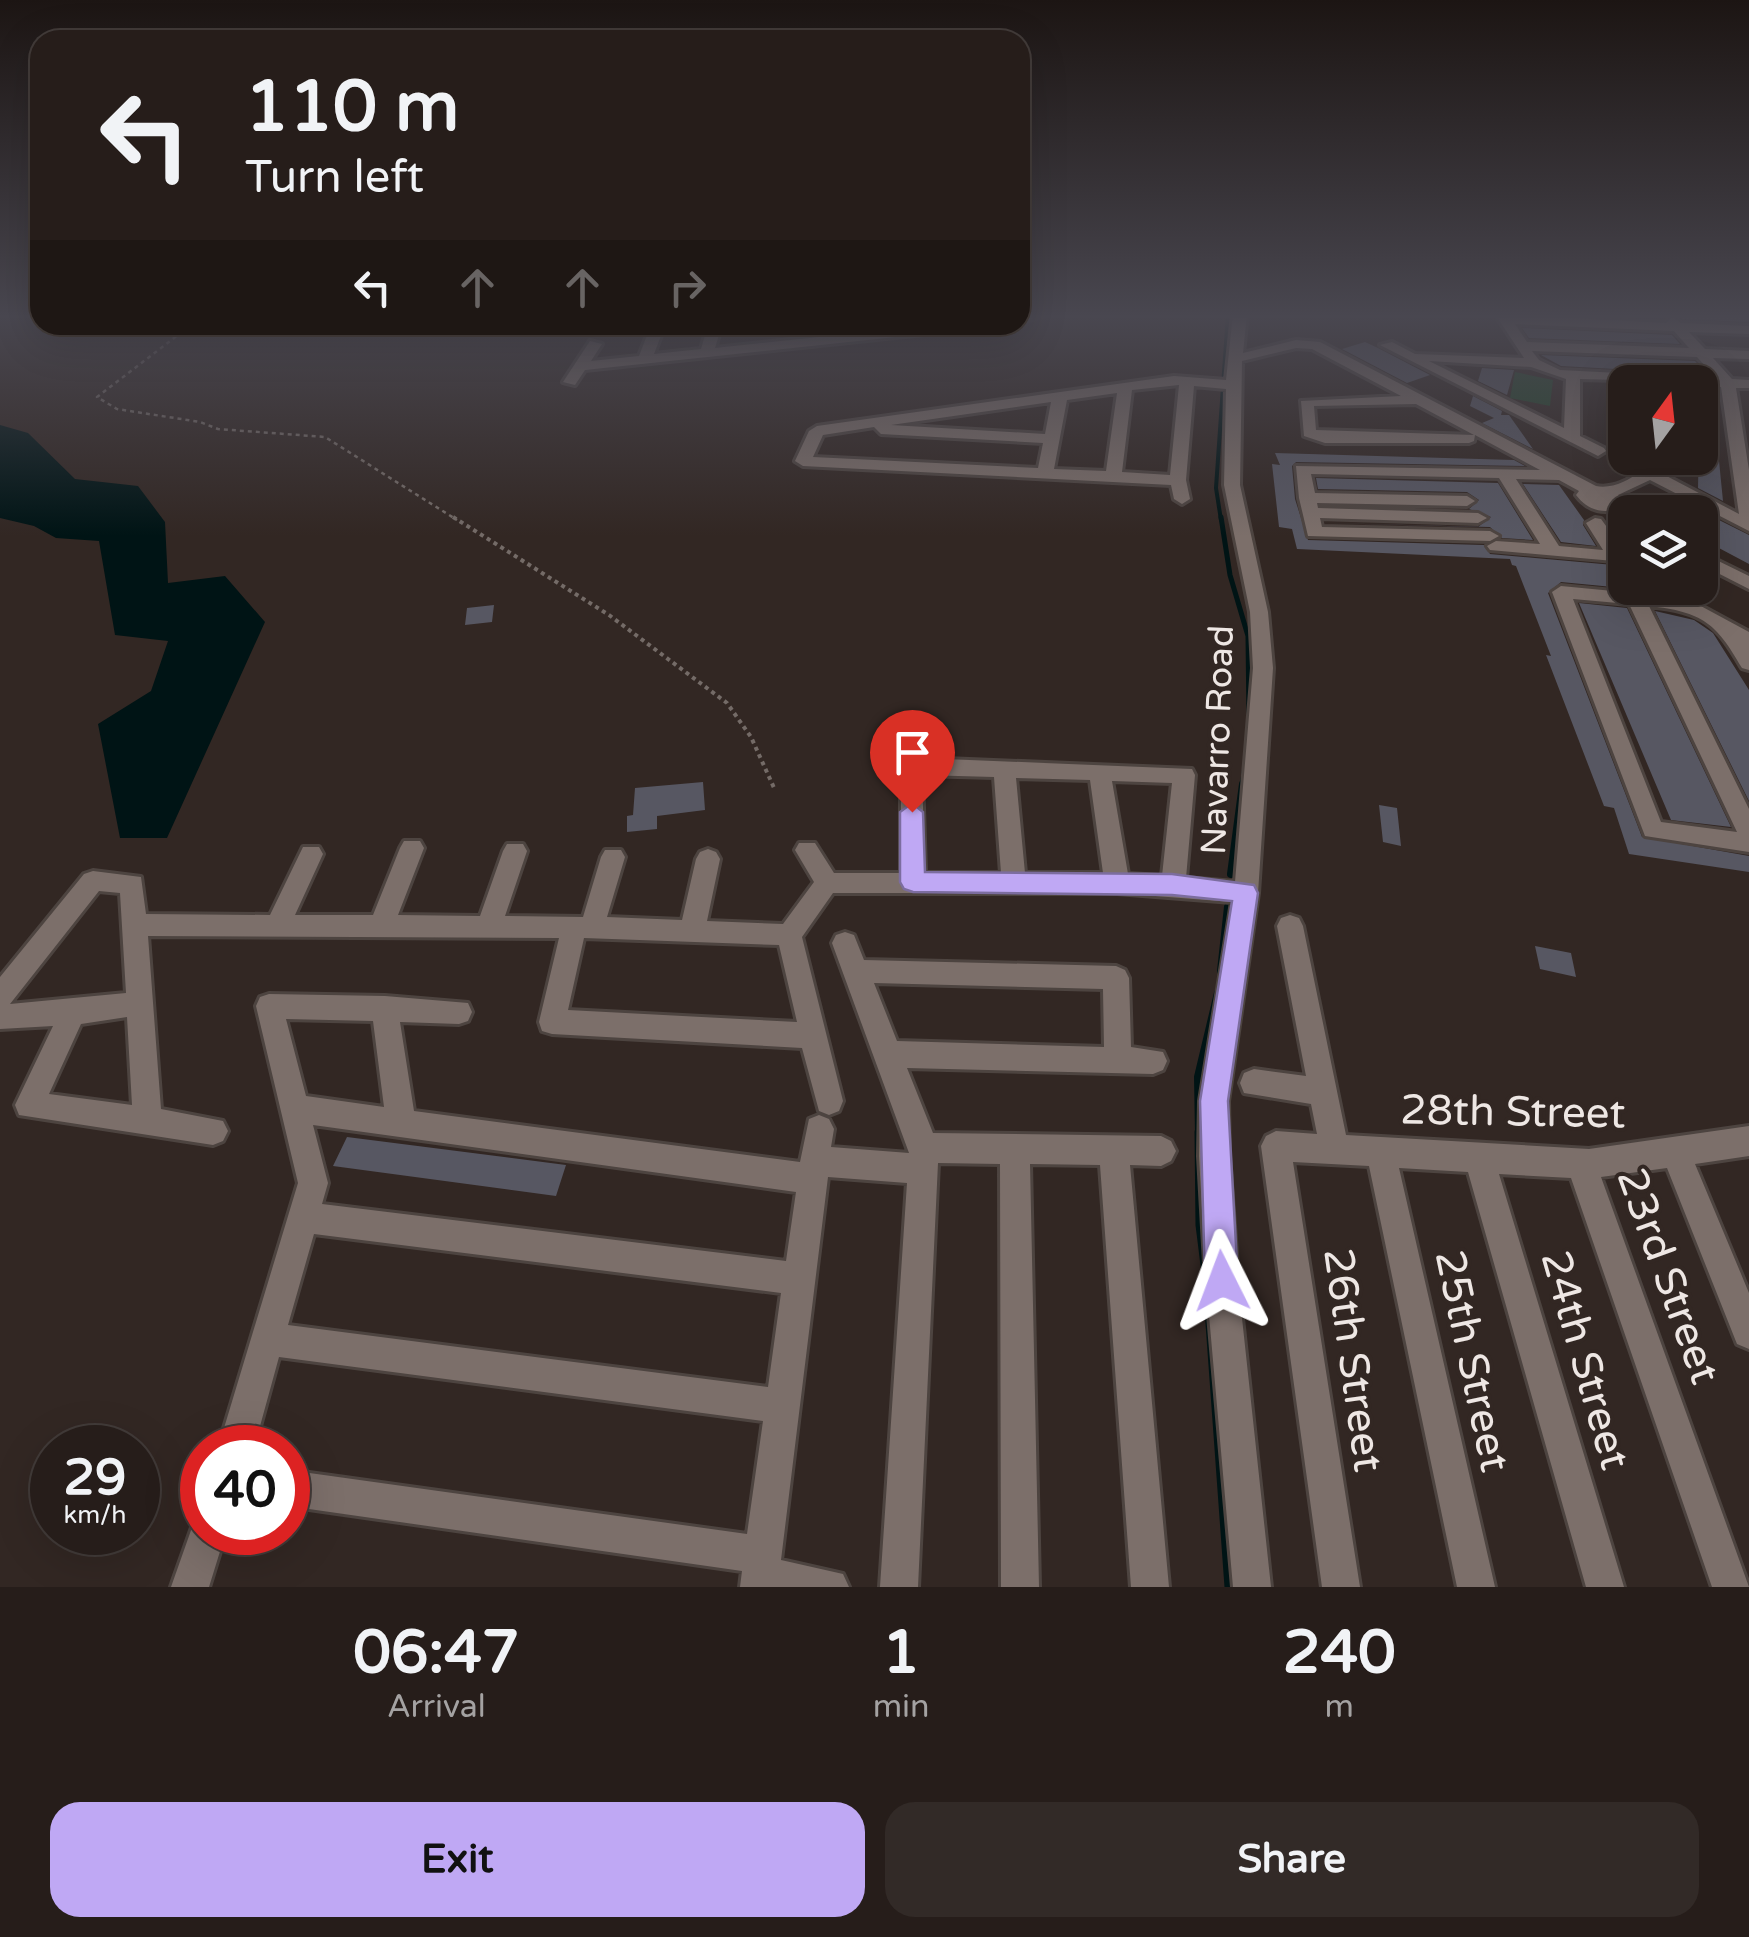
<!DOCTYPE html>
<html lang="en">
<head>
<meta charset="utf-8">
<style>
  :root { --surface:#261d1a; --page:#322a27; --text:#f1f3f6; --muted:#a4a2a2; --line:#423b39; --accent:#bfa8f4 }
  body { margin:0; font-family:"Varela Round",sans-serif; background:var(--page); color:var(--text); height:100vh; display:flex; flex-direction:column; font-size:38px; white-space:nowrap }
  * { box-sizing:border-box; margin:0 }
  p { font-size:32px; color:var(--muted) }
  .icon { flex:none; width:55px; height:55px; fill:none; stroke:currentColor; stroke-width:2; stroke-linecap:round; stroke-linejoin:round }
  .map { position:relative; height:1587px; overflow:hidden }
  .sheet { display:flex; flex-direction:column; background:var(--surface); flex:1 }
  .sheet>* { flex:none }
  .banner { position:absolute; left:30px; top:30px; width:1000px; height:305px; border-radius:30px; box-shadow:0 10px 40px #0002,0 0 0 2px var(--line); background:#261d1a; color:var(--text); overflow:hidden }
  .needle { width:65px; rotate:15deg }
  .buttons { position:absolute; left:1608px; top:365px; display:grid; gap:20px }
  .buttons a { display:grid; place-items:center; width:110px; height:110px; border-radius:20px; background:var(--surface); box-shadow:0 10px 40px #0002,0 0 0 2px var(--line); font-size:50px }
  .speed { position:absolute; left:30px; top:1425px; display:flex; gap:20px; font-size:50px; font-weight:700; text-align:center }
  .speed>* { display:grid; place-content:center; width:130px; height:130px; border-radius:50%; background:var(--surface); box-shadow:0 10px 40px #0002,0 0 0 2px var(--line); line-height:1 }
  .speed small { font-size:25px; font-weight:400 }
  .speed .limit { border:15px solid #d22; background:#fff; color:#111 }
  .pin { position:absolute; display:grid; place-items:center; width:85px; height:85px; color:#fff; margin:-102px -42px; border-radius:50% 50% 50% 0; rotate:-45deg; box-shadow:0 0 10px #0007 }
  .pin .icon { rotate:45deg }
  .me { position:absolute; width:110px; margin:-55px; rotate:357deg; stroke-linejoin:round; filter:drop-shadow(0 0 8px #0008) }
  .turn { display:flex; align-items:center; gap:35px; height:210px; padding:0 50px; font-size:45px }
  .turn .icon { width:130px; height:130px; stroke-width:2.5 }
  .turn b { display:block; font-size:70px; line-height:85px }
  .lanes { display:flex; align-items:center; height:95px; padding:0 50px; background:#0003; justify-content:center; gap:50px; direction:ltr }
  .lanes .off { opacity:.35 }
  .eta { display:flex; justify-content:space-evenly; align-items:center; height:170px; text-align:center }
  .eta b { font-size:60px; font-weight:700; line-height:70px }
  .action { display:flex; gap:20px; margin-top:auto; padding:20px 50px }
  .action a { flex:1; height:115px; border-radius:30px; background:var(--accent); color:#111; font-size:40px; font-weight:700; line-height:115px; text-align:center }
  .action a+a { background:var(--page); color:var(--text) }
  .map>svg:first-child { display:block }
  .green { fill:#23452b }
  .water { fill:#001415 }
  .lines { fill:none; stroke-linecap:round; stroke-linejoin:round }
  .stream-far3 { stroke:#001415; stroke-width:4 }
  .stream-far2 { stroke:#001415; stroke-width:5 }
  .stream-far1 { stroke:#001415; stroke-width:8 }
  .stream { stroke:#001415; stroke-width:9 }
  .building { fill:#575762 }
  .minor-casing { stroke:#4d4440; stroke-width:6 }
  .path-far1 { stroke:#746b67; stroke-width:2.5; stroke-dasharray:4 4; stroke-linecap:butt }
  .path { stroke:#746b67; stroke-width:4; stroke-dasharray:4 4; stroke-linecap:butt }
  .minor { fill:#7c6f6a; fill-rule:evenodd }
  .route { fill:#bfa8f4; stroke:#7c6d9f; stroke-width:2.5 }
  .labels { text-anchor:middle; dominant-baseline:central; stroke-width:8; stroke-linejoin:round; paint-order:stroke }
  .street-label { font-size:35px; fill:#eee7e4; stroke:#322723 }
  .near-street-label { font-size:42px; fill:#eee7e4; stroke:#322723 }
</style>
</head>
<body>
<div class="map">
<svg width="1749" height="1587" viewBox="0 0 1749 1587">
  <rect width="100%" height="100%" fill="#322723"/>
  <path class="green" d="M1515,372L1553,380L1550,406L1510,398Z"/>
  <path class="water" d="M0,425L28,433L75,479L138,486L165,522L168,583L225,576L265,622L167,838H120L98,724L151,691L168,641L115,635L99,541L56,538L34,526L0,518Z"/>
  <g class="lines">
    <path class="stream-far3" d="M1221,520L1216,488L1228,314"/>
    <path class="stream-far2" d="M1221,517L1230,575L1248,636L1249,719
      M1242,786L1245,766"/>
    <path class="stream-far1" d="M1231,874L1243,784
      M1221,971L1228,907
      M1199,1134L1198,1077L1218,993"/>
    <path class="stream" d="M1199,1132L1200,1225L1206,1273
      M1209,1310L1229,1587"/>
  </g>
  <path class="building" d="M1675,314H1749V322L1682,319Z
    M1522,328L1672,335L1680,344L1529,338Z
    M1365,342L1378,348L1430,375L1407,383L1342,349Z
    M1541,355L1695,361L1707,374L1561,366Z
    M1482,368L1514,370L1507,395L1478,381Z
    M1700,390L1718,391L1719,400H1713L1723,501L1698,488Z
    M1473,396L1502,411L1501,415H1509L1533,449L1482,423L1494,418L1470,406Z
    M1275,453L1514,460L1525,466L1296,462L1292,466L1295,499L1308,540L1484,545L1490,554L1625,566V588H1672L1675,593L1561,582L1548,593L1642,837L1749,856V872L1629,854L1614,808L1604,806L1546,655L1551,656L1516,566L1512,565L1510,559L1297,549L1292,529L1279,527L1272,464L1280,465Z
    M1316,478L1498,483L1533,540L1502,538L1490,527L1325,523L1478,527L1491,517L1469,509L1479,500L1467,492L1318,489Z
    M1523,484L1559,485L1584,520L1583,525L1596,546L1561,542Z
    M1699,510L1749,535V564L1700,538Z
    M1579,603L1627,608L1731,827L1671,820Z
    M494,605L492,622L465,625L467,608Z
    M1655,611L1694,620L1713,633L1749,690V801Z
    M703,782L705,810L657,816V829L627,832V816L633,815L635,788Z
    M1379,805L1397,808L1401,846L1383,842Z
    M1535,946L1571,953L1576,977L1540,969Z
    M347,1137L566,1165L556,1196L333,1166Z"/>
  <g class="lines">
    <g class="minor-casing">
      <path id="minor" d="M1020,314H1050L1020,322Z
        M1233,314H1247L1243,353L1296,340L1320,342L1596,486C1612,489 1628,481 1641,471V458H1657V471L1739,514L1721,387L1700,386V382L1580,379V436L1604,448L1606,451L1598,456L1380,345L1392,342L1415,354L1524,358L1495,314L1666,323L1672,317L1681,323L1749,326V334L1689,332L1705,349L1749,351V359L1713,358L1732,379L1749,380V388H1736L1749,470V531L1650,480L1618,495L1625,503L1623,507C1605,515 1588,511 1576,495L1579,491L1559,480L1516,479L1559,546L1603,550L1586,523L1595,518L1601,519L1625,552V562L1490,550L1487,546L1496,541L1540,544L1499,478L1311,474L1315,493L1467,496L1475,501L1467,506L1317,503L1318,508L1478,513L1487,518L1478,523L1320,518L1322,527L1490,531L1499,536L1490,541L1308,536L1299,498L1296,466L1540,470L1475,435L1474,441L1469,443H1325L1304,436L1301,401L1401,396L1312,349L1296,348L1242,361L1240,485L1268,612L1273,668L1258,893L1228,1101L1229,1156L1238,1281L1271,1587H1233L1206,1281L1199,1156L1200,1101L1232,902L1117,893H833L802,937L843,1101L839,1111L829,1115L819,1111L802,1048L552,1034L542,1031L539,1022L559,938L148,936L161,1109L223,1121L228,1131L223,1141L213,1145L19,1115L15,1105L53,1026L0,1029V977L84,874L93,871L141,877L146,914L270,915L303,847H319L323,854L295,915H373L400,848L404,841H420L424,848L398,915L480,916L503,851L507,844H523L527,851L505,916L583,917L601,857L605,850H621L625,857L607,917L682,920L696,859L700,852L708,849L716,852L720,859L707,921L783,924L814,882L795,850L799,843H815L834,873H901V770L904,764L921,758L1192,769L1195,775L1186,878L1235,882L1253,668L1250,612L1224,485L1226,389L1194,386L1186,480L1190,499L1182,504L1174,499L1171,485L803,466L795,461L809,431L817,426L1174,376L1226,380ZM1515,324L1674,331L1689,348L1527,342ZM1532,351L1697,357L1716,378L1560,370L1539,360ZM1429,361L1531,367L1566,379L1564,428ZM1179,385L1170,475L1122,472L1132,390ZM1117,393L1106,471L1054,469L1067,400ZM1051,402L1045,434L891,425ZM1416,404L1474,435L1316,430L1314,406ZM874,427L881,434L1043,443L1038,468L813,457L823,435ZM922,775L994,777L1001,873H925ZM1016,778L1090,780L1103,873H1025ZM1112,781L1172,783L1162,876L1128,874ZM99,891L120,893L126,993L10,1004ZM584,938L779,945L797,1022L568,1010ZM127,1017L132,1105L49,1094L81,1024Z
        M651,325H665L654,354L701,349L708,325H722L715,348L933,325H978L971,329L585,370L575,385L563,382L590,341L602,344L591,361L639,356Z
        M1700,552L1749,576V589L1700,564Z
        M1561,586L1686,598L1749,632V670L1742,668C1716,623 1703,612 1649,606L1749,809V852L1645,836L1552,592ZM1573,599L1629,604L1737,832L1661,822Z
        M1290,915L1299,918L1303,926L1346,1135L1589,1149L1749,1126V1156L1695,1164L1749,1293V1349L1737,1344L1667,1168L1601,1177L1749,1587H1712L1571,1178L1499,1174L1624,1587H1586L1468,1172L1399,1168L1495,1587H1457L1369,1166L1293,1162L1360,1587H1322L1261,1146L1266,1136L1276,1131L1317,1134L1311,1104L1244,1093L1240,1083L1244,1073L1254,1069L1306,1076L1277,926L1281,918Z
        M845,932L854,935L864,960L1116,966L1125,970L1129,978L1131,1047L1163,1052L1167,1061L1163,1070L1153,1074L907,1068L933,1133L1161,1136L1171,1141L1176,1151L1171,1161L1161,1166L1130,1165L1169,1587H1131L1100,1165L1030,1164L1039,1587H1001L1000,1164L938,1163L918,1587H880L907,1183L828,1177L781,1560L843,1574L849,1587H740L742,1571L288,1506V1470L747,1534L763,1421L279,1357L254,1448H218L298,1183L256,1006L260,997L269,994L385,996L468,1003L472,1012L468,1021L459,1024L400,1022L414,1111L800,1162L809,1119L819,1115L829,1119L834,1129L831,1147L909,1153L832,943L836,935ZM874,983L1103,989L1104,1047L897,1041ZM286,1019L373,1021L384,1107L306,1096ZM313,1125L796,1192L786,1261L322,1204L328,1183ZM314,1234L781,1293L768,1387L288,1325Z
        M202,1516V1532H226L209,1587H171L195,1519Z"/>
    </g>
    <path class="path-far1" d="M169,325L178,335L97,397L117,409L200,422L218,429L325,437L457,520"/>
    <path class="path" d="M453,517L609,615L727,703L751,737L775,790"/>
    <use href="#minor" class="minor"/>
  </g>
  <linearGradient id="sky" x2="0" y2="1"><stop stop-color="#1c1513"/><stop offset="0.59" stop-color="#494750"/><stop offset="1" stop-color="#494750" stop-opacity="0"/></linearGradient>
  <rect width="1749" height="536" fill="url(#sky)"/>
  <path class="route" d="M912,803L923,812L925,872L1172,874L1254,885L1258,893L1228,1101L1238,1281L1233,1292L1222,1297L1210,1292L1205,1281L1200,1101L1232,901L1172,895L913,892L904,889L900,882V812Z"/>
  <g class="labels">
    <g class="street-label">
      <text transform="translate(1218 740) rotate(-88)">Navarro Road</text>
    </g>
    <g class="near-street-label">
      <text transform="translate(1513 1112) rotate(1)">28th Street</text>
      <text transform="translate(1668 1276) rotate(70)">23rd Street</text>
      <text transform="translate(1353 1360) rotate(82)">26th Street</text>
      <text transform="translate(1585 1360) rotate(74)">24th Street</text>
      <text transform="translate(1472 1361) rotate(78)">25th Street</text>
    </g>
  </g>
</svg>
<div class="buttons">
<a><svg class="needle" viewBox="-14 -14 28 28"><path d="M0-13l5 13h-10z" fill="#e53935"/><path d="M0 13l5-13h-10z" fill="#a4a2a2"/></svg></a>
<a><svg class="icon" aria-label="layers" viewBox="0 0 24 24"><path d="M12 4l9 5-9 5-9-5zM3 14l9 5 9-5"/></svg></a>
</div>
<div class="speed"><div>29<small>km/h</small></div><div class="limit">40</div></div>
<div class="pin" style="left:912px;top:812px;background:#d93025"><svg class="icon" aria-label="arrive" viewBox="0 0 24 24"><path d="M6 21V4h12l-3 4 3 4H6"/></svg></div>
<svg class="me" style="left:1222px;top:1281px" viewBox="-20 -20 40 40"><path d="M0-17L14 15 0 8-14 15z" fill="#bfa8f4" stroke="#fff" stroke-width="4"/></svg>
<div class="banner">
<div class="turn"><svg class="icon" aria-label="left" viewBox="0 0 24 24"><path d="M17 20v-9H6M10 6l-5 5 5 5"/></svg><div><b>110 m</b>Turn left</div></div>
<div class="lanes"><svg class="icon" aria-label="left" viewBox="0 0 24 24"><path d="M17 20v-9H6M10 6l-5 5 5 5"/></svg><svg class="icon off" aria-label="ahead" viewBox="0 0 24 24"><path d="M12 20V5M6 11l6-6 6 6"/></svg><svg class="icon off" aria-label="ahead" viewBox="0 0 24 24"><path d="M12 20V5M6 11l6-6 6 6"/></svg><svg class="icon off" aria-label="right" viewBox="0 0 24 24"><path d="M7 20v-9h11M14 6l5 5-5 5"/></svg></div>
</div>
</div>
<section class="sheet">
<div class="eta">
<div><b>06:47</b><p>Arrival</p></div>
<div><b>1</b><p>min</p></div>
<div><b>240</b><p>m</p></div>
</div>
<div class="action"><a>Exit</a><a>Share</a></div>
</section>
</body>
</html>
